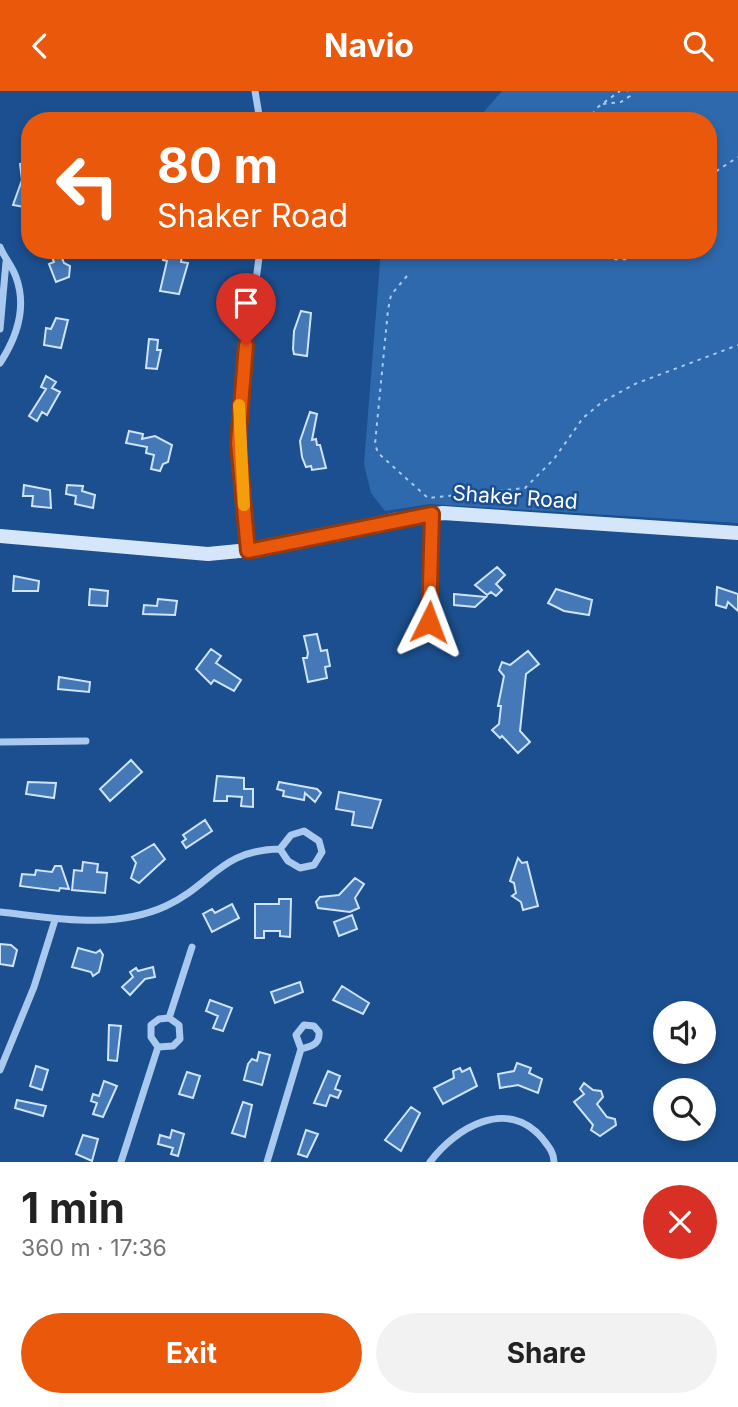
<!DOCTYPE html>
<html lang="en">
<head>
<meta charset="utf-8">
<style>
  :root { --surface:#fff; --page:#f2f2f2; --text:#222; --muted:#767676; --accent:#ea580c }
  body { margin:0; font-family:Inter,sans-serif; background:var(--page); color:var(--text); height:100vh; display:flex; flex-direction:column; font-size:26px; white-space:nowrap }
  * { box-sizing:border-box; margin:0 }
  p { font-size:23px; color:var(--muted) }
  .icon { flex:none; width:38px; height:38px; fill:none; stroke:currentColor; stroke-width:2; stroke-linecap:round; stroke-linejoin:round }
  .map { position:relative; height:1071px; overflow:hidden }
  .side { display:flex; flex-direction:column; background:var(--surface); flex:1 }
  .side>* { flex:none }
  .hud { position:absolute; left:21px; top:21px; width:696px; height:147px; border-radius:28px; box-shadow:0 4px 10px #0003; background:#ea580c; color:#fff; overflow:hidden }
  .fabs { position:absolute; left:653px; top:910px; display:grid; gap:14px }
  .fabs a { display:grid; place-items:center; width:63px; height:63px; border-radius:50%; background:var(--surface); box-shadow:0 4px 10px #0003; font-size:35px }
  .pin { position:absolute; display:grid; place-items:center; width:60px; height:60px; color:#fff; margin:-72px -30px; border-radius:50% 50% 50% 0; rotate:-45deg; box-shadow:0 0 7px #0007 }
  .pin .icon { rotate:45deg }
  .me { position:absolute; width:77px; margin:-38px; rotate:3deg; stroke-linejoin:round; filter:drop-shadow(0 0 5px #0008) }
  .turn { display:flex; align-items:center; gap:24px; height:147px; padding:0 21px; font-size:32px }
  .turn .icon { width:91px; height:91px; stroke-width:2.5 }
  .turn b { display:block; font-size:49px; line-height:60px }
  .round { display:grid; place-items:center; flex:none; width:74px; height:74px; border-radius:37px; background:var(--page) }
  .head { display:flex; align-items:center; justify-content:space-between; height:119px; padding:0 21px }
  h1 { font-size:42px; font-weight:700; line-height:52px }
  .cta { display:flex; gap:14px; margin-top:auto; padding:14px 21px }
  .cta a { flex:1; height:80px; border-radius:42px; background:var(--accent); color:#fff; font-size:28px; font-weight:700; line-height:80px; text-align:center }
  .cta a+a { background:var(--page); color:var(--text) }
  header { display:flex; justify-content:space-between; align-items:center; height:91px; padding:0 21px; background:var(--accent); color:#fff; font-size:32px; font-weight:700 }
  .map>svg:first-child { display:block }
  .green { fill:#2e69ad }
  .building { fill:#4478b7; stroke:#cfe3fa; stroke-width:2 }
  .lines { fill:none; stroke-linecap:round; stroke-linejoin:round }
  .path { stroke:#a9c9ee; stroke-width:2; stroke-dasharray:3.5 5; stroke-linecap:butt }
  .service { stroke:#a9c9ee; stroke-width:5 }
  .minor { stroke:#a9c9ee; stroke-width:7 }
  .secondary { stroke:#d6e6fa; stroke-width:14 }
  .route-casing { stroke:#983908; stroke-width:18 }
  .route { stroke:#ea580c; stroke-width:12 }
  .slow { stroke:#f59e0b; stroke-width:12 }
  .labels { text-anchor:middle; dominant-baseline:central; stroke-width:5; stroke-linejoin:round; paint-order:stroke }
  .street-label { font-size:21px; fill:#fff; stroke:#1b4f8f }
</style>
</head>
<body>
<header><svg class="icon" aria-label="back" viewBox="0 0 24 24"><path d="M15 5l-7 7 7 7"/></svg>Navio<svg class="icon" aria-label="search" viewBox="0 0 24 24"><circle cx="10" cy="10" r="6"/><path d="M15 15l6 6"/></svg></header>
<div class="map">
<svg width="738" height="1071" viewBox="0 0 738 1071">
  <rect width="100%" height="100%" fill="#1b4f8f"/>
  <path class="green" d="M502,0H738V432L430,413L385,420L371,402L364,373L381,159H709V30H476Z"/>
  <path class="building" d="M30,70V117L13,114L22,89L20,73Z
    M49,159H59L64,172L70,175L69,186L56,191L49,173L54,171Z
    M165,159H183L181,171L188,172L179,203L160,200L167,170L163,169Z
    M301,220L311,222L307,265L294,263L293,258L294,240Z
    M56,227L68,229L61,257L44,254L46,237L51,238Z
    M149,248L158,249L157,259H161L157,278L146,277Z
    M46,285L56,291L52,297L60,301L47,324L42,321L37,330L29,325L46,298L41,296Z
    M310,321L317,323L312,349L316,348L317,354H320L326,377L312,379L311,375L306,376L302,366L300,350Z
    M129,340L143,343L142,348L155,345L172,354L168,371L163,373L160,380L151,378L154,364L146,362L147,356L126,352Z
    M24,394L50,399L51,417L32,415L33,405H23Z
    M67,394L83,395L82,400L95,404L93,417L75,413L76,405L66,403Z
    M497,476L505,484L496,493L502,499L496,505L491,501L487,504L475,494Z
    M14,485L39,490L38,500H13Z
    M717,496L738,503V520L728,511L726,517L716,514Z
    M90,498L108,500L107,515L89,514Z
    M556,498L592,509L589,524L564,520L548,512Z
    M454,503L486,506L475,516L454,514Z
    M158,508L177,510L175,524L143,523L144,514L157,515Z
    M317,543L321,560L327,559L330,575L325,576L327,587L308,591L303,567H307L308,562L304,545Z
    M211,558L221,565L216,572L241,589L234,600L214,589L211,593L196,578Z
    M528,560L539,573L526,583L520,640L530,651L518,662L502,645L500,647L492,639L499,633L501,615H498L504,585L499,579L502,571L510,574Z
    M59,586L90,591L89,601L58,598Z
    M131,669L142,681L110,710L100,698Z
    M217,685L244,687V698H253V716L241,715L242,706L227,705V710H214Z
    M28,691L56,692L54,707L26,703Z
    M279,691L317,698L321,702L315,711L305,702L304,709L283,705L284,700L277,698Z
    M339,701L381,709L372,737L352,734L354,721L336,718Z
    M205,729L212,740L186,757L182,751L186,748L183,744Z
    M154,753L165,768L139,792L131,787L136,772L132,766Z
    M518,767L522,772L527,771L538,815L523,819L521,811L512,805L516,802L514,792L510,790Z
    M83,771L98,773L97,781L107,782L105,802L72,799L74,779L82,780Z
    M55,775H61L69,798L60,797L59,800L20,795L22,783L35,784L36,779L52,781Z
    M355,787L364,793L355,807L359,817L350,821L318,817L316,811L320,806L339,804Z
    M279,808H291L290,846L280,845V840H264V847H255V813H279Z
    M232,813L239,827L212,841L203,823L212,818L215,822Z
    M352,824L357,838L339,845L334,831Z
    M0,853L11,854L17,859L13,875L0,873Z
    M78,857L96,862L100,859L103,864L99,881L93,885L91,881L72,876Z
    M153,876L155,886L145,888L130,904L122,896L133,886L130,881L136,877L138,880Z
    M300,891L303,901L275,912L271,901Z
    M342,895L369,912L363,923L333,909Z
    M210,909L232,917L223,940L213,937L218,925L206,920Z
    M109,934L121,935L117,970L108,969Z
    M259,961L270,964L262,994L244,989L248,973L252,968L257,970Z
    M517,972L531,977L529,982L542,988L538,1002L518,994L500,997L498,983L514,980Z
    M36,975L48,979L42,999L30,995Z
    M460,977L462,981L470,977L477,995L443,1013L434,997L454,987L453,980Z
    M328,980L340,985L335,998L341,1000L338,1007L330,1004L326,1015L314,1012Z
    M187,981L200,985L193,1007L179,1003Z
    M104,990L117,995L103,1026L93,1023L97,1012L91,1010L93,1003L99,1005Z
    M584,992L593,999L601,1000L603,1006L597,1013L607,1026L615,1028L616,1034L600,1045L591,1039L593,1034L574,1011L584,1003L580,998Z
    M17,1009L46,1015L43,1025L15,1017Z
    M243,1011L252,1014L245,1046L232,1042Z
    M411,1016L420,1022L401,1060L385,1049Z
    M172,1039L184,1043L178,1065L171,1063L173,1057L158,1053L160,1044L170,1047Z
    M306,1039L318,1043L307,1066L298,1063Z
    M83,1044L98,1048L92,1070L76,1063Z"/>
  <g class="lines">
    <path class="path" d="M603,13L621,11L630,5L628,0
      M587,30L598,16L620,0
      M709,85L738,66
      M594,159L595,165C611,167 630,174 640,159
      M407,185L391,204L388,219L375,353L378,362L428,407L525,397L554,368L583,327L602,311L635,293L738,254"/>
    <path class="service" d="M429,531L432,426"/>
    <path class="minor" d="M255,0L260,30
      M0,156C4,166 12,175 16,186C27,216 17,246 0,272
      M0,238L6,171
      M248,459L238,325L260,159
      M0,651L86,650
      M304,740L319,750L322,761L314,774L300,777L288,770L280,758L291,744Z
      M0,821C55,827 113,839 166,815C213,793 220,759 280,758
      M158,956L151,946V934L159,928L169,927
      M0,979L34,896L55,829
      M121,1071L158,956L173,955L180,948L179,934L169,927L192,856
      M267,1071L301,958L296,944L304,934L314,935L319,941C320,954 311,955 301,958
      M430,1071C455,1037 507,1006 542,1047C548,1055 554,1061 554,1071"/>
    <path class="secondary" d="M0,445L208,463L260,458L393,429L443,422L738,442"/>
  </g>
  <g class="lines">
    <g class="route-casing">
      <path id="route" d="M246,254L238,352L248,460L432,423L429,531"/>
    </g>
    <use href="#route" class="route"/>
    <path class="slow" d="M239,314L244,414"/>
  </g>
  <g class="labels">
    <g class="street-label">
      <text transform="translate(515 406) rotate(4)">Shaker Road</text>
    </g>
  </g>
</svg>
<div class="fabs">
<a><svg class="icon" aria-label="sound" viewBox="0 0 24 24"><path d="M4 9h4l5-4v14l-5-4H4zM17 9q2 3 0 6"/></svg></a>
<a><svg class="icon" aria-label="search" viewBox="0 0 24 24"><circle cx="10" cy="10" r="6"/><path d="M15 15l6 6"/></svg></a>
</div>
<div class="pin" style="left:246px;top:254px;background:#d93025"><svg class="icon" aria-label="arrive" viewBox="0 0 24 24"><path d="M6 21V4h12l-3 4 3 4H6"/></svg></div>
<svg class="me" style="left:429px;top:531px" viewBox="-20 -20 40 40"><path d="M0-17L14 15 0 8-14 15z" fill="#ea580c" stroke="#fff" stroke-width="4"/></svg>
<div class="hud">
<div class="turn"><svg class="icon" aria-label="left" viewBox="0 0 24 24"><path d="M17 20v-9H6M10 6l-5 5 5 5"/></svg><div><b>80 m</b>Shaker Road</div></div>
</div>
</div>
<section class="side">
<div class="head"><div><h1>1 min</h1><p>360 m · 17:36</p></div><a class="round" style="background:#d93025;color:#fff"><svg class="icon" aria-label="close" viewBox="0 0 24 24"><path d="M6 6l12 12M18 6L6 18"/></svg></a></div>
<div class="cta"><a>Exit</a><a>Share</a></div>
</section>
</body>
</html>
